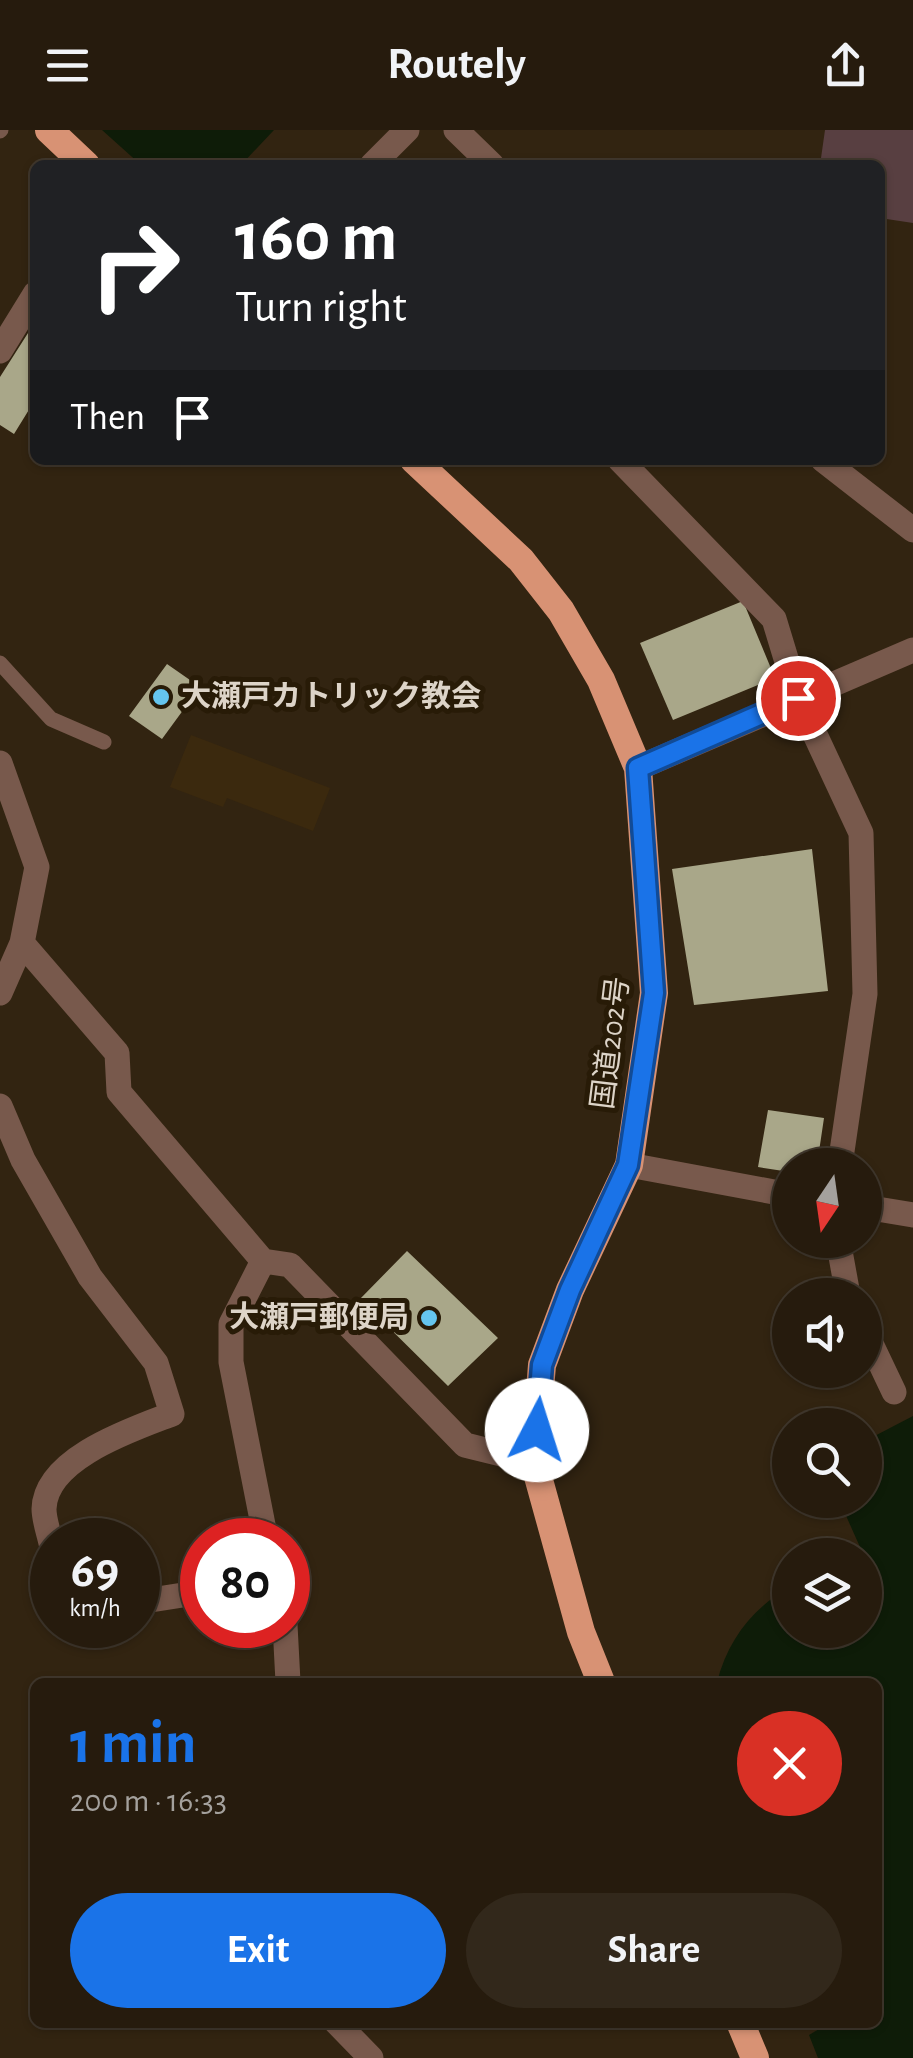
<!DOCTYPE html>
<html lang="en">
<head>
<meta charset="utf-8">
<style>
  :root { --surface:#261b0d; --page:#32281b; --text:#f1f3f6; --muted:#a4a19d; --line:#42392e; --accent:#1a73e8 }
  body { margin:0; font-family:"Alegreya Sans","Noto Sans JP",sans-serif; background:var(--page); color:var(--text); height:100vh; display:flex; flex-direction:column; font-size:38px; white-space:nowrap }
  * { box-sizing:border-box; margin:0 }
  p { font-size:32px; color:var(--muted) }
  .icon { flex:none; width:55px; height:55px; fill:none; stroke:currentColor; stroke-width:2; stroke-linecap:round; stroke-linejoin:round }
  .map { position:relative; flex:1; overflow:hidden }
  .sheet { position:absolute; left:30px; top:1548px; width:852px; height:350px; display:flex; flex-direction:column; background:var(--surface); border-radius:15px; box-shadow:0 2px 8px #0004,0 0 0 2px var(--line) }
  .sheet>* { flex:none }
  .hud { position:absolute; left:30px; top:30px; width:855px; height:305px; border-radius:15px; box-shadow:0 2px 8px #0004,0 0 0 2px var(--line); background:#202124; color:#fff; overflow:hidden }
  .needle { width:65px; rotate:193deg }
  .buttons { position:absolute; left:772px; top:1018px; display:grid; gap:20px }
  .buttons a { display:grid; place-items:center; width:110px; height:110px; border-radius:50%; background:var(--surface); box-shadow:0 2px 8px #0004,0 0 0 2px var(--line); font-size:50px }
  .speed { position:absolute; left:30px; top:1388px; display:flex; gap:20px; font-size:50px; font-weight:700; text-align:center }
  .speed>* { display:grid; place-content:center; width:130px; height:130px; border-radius:50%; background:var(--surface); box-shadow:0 2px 8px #0004,0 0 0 2px var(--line); line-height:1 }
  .speed small { font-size:25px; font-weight:400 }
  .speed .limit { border:15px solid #d22; background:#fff; color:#111 }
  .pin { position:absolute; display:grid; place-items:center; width:85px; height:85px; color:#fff; margin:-42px; border:5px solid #fff; border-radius:50%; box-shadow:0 2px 10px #0007 }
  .me { position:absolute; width:110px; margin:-55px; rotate:5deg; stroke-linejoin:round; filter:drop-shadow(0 0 8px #0008) }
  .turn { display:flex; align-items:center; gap:35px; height:210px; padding:0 40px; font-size:45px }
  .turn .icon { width:130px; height:130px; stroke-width:2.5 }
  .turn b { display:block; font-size:70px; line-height:85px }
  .then { display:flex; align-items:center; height:95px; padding:0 40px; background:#0003; gap:20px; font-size:38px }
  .round { display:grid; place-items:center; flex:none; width:105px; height:105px; border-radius:52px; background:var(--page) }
  .headline { display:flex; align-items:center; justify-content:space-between; height:170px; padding:0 40px }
  h1 { font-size:60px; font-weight:600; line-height:75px; color:var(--accent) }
  .cta { display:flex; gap:20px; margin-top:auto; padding:20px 40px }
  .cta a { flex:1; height:115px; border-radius:60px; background:var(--accent); color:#fff; font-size:40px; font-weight:600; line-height:115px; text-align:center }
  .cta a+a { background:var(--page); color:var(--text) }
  header { display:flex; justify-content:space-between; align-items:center; height:130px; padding:0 40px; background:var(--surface); font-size:45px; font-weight:600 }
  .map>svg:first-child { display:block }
  .built { fill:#3b290e }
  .green { fill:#583f41 }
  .water { fill:#0e1c08 }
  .building { fill:#a9a789 }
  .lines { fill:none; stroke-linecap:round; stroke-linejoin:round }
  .service { stroke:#78594c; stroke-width:15 }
  .minor { stroke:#78594c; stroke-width:25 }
  .trunk { stroke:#d89274; stroke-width:28 }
  .route-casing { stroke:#114b97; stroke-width:25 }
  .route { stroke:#1a73e8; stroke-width:18 }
  .poi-dot { fill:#65c5ee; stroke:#281b07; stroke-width:4 }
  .labels { text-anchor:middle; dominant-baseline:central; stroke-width:10; stroke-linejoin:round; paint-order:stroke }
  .poi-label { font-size:30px; font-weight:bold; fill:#ddd4c8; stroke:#281b07; text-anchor:start }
  .street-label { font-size:30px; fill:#ddd4c8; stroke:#281b07 }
</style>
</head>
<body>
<header><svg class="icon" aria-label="menu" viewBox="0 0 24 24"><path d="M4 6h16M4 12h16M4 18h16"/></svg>Routely<svg class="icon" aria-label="share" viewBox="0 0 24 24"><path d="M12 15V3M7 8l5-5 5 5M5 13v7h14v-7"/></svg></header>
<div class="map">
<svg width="913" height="1928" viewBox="0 0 913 1928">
  <rect width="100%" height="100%" fill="#322411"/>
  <path class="built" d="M191,605L330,658L313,701L227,668L223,677L170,657Z"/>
  <path class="green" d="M825,0H913V93L880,88V35H820Z"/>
  <path class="water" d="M102,0H274L241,35H141Z
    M913,1286V1928H818L809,1905L819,1899L817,1893L878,1892V1552H717C728,1510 752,1478 790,1457V1500H865V1425H847L860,1417L839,1370H865V1311Z"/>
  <path class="building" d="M35,192V270L14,304L0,295V247Z
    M743,471L775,548L673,590L640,513Z
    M167,534L200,557L162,609L129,586Z
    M812,719L828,861L694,875L672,739Z
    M768,980L824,988L817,1035H790V1042L758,1037Z
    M407,1121L498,1208L448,1256L360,1169Z"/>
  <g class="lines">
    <path class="service" d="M0,1L1,0
      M0,533L51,589L104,612"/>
    <path class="minor" d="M456,0L492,35
      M372,35L407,0
      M0,221L35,164
      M620,330L774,489L798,568L861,703L865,864L840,1035
      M823,330L913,400
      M0,633L37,737L22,813L117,923L119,962L263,1131
      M638,638L913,520
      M0,863L22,813
      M0,976L23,1030L90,1147L156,1233L172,1284C133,1299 45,1328 44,1379C44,1391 50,1406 52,1418
      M629,1035L790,1065
      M865,1077L913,1085
      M838,1110L848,1165
      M865,1201L894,1262
      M266,1410L231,1232V1194L263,1131L290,1135L465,1315L534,1332
      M138,1472L202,1462
      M285,1495L288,1552
      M336,1892L371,1928"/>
    <path class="trunk" d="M49,0L86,35
      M414,330L521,430L561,481L601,550L638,638L654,863L629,1035L570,1160L542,1235L534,1332L581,1502L601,1552
      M740,1892L755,1928"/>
  </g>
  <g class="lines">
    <g class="route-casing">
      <path id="route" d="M537,1300L542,1235L570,1160L628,1035L654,863L638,638L798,568"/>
    </g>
    <use href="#route" class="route"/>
  </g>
  <g class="poi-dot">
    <circle cx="161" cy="567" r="10"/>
    <circle cx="429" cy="1188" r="10"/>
  </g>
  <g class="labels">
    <g class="poi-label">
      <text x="181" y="567">大瀬戸カトリック教会</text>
      <text x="409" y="1188" text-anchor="end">大瀬戸郵便局</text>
    </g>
    <g class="street-label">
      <text transform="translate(611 913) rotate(-83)">国道202号</text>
    </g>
  </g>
</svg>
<div class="buttons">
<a><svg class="needle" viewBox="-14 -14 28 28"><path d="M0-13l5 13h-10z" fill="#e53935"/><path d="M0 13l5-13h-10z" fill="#a4a19d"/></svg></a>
<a><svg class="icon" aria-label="sound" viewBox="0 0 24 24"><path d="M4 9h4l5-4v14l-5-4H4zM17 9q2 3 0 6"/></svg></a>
<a><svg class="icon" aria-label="search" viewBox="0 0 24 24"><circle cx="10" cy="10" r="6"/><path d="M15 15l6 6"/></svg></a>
<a><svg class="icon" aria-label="layers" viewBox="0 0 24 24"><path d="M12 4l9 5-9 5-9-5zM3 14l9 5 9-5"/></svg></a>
</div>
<div class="speed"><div>69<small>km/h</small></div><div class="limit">80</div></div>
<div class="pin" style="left:798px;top:568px;background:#d93025"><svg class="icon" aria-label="arrive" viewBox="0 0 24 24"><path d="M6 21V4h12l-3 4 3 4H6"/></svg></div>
<svg class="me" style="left:537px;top:1300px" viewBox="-20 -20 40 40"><circle r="19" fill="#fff"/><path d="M0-13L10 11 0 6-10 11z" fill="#1a73e8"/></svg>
<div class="hud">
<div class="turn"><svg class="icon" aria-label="right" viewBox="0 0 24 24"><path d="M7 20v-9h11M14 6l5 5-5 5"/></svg><div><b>160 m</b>Turn right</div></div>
<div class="then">Then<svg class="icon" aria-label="arrive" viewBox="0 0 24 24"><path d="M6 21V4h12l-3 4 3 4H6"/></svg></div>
</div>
<section class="sheet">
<div class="headline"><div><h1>1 min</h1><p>200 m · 16:33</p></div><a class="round" style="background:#d93025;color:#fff"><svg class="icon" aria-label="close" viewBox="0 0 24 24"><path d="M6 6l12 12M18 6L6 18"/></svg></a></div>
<div class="cta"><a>Exit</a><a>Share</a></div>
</section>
</div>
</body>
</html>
